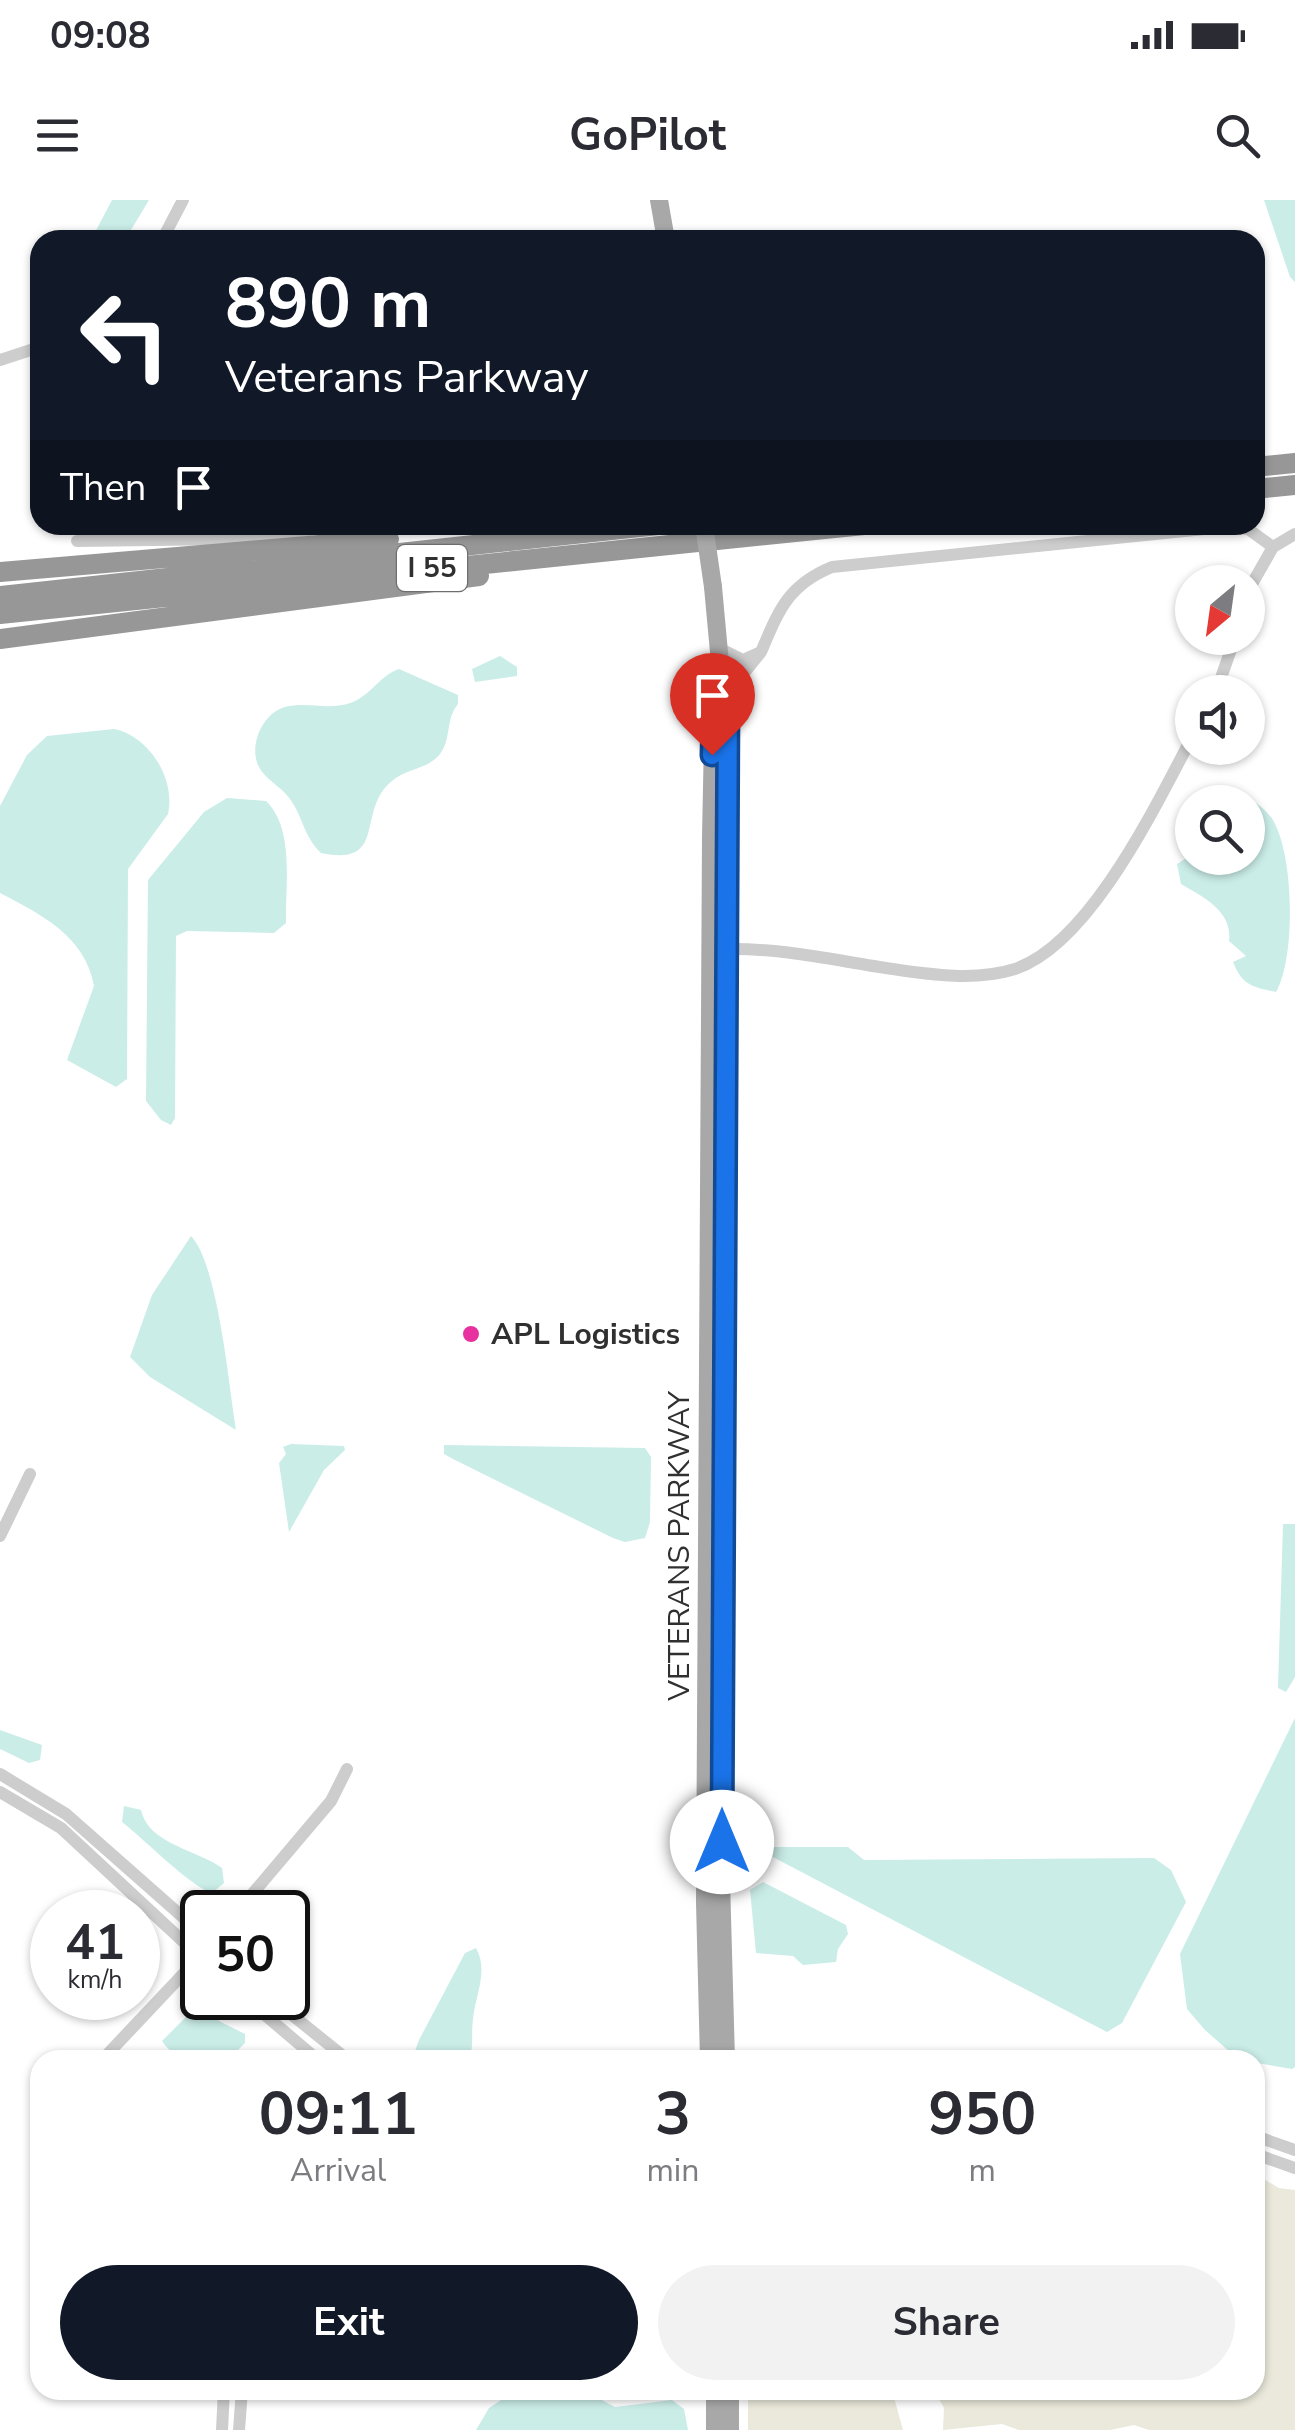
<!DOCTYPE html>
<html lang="en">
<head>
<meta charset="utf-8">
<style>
  :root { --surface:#fff; --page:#f2f2f3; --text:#2b2b33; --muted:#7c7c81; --accent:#111827 }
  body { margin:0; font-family:"Nunito Sans",sans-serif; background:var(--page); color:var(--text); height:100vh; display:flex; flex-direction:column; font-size:38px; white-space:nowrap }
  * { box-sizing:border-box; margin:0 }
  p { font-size:32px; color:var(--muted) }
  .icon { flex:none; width:55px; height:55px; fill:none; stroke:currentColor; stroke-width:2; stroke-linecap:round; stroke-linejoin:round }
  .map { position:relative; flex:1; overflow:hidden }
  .drawer { position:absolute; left:30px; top:1850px; width:1235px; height:350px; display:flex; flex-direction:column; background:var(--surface); border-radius:30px; box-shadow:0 2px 8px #0004 }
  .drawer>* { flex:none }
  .guide { position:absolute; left:30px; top:30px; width:1235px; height:305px; border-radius:30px; box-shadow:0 2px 8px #0004; background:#111827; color:#fff; overflow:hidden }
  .needle { width:65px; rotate:209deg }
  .tools { position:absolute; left:1175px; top:365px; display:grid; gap:20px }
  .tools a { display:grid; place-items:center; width:90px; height:90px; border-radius:50%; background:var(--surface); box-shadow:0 2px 8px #0004; font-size:50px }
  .speed { position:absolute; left:30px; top:1690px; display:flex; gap:20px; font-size:50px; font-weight:700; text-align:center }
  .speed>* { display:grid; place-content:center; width:130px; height:130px; border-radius:50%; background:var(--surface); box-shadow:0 2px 8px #0004; line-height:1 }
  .speed small { font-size:25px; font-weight:400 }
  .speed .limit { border:5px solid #111; border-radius:15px; background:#fff; color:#111 }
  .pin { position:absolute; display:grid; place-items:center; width:85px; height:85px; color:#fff; margin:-102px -42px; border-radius:50% 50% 50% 0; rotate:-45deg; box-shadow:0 0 10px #0007 }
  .pin .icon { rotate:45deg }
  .me { position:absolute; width:110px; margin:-55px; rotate:0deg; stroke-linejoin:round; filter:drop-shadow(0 0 8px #0008) }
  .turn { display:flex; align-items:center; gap:35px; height:210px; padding:0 30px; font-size:45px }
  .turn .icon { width:130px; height:130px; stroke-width:2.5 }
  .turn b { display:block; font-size:70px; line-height:85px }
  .then { display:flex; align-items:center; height:95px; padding:0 30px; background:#0003; gap:20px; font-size:38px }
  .eta { display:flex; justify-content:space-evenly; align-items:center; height:170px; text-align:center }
  .eta b { font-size:60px; font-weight:700; line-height:70px }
  .cta { display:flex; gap:20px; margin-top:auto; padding:20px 30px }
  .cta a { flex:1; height:115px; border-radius:60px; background:var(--accent); color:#fff; font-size:40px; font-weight:700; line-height:115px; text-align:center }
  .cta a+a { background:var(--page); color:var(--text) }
  .status { display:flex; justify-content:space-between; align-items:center; height:70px; padding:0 50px; background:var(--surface); direction:ltr }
  .status svg { height:28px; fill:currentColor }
  header { display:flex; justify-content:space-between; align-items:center; height:130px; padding:0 30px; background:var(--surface); font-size:45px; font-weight:700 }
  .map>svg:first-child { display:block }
  .green { fill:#eae9db }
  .water { fill:#caede8 }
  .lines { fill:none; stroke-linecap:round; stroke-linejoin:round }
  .minor { stroke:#cdcdcd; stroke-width:12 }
  .major { stroke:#a8a8a8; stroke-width:18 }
  .highway { stroke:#979797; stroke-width:20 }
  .major-bridge { stroke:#a8a8a8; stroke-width:18 }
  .route-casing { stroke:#114b97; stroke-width:25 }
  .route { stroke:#1a73e8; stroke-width:18 }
  .poi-dot { fill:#e7319f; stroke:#fff; stroke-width:4 }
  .labels { text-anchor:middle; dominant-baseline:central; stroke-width:10; stroke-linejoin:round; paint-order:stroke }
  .shield { fill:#fff; stroke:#6e6e6e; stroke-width:2.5 }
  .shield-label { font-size:28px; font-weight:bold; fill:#303030 }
  .poi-label { font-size:30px; font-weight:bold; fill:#303030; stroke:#fff; text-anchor:start }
  .street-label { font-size:30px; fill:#303030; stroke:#fff }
</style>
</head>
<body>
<div class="status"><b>09:08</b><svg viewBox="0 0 49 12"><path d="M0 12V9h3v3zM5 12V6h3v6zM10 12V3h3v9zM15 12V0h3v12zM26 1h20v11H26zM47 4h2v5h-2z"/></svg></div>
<header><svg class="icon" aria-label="menu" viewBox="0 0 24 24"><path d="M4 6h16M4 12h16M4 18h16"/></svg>GoPilot<svg class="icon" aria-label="search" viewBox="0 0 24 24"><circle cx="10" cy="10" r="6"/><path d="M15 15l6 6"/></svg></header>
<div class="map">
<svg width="1295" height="2230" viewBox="0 0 1295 2230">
  <rect width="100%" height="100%" fill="#fff"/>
  <path class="green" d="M1255,1974L1279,1988L1295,1990V2230H1149L1134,2225L1110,2230H1019L1002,2224L943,2230L944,2208L934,2190H1255Z
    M748,2190H892L903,2230H748Z"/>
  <path class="water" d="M112,0H149L125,40H91Z
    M1264,0H1295V82L1290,77Z
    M500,456L517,467V476L475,482L472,469Z
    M399,469L458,495V504C445,520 452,538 440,554C427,570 407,568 392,581C355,611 389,667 321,653C304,637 303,617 290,599C282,587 264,579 258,565C249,544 263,513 285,507C308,501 332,512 355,501C372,493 381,475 399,469Z
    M114,529C149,536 176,579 168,614L128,669L127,879L116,887L67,860L94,786C85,736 42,715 0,693V606L27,555L47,536Z
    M1230,586C1244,596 1264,605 1273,620C1295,658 1295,760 1276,792C1252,787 1242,785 1233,762L1246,756L1229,741C1233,711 1203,697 1181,684L1177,664L1185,659L1192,634V658H1248V602H1220Z
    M227,598L266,601C295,629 285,686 286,723L274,733L187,731L176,736L175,918L171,925L161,920L146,901L148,680L204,612Z
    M191,1036C218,1064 229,1187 236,1230L150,1177L130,1157L152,1095Z
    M291,1244L344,1246L345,1250L324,1270L289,1332L279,1263L286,1254L283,1247Z
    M444,1245L645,1248L651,1257L650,1322L645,1338L625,1342L613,1338L453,1259L444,1254Z
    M1283,1324H1295V1477L1286,1492L1278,1488Z
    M1295,1518V1867L1292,1869L1239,1860L1205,1830L1187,1809L1180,1754Z
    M0,1530L42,1545L40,1560L29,1563L0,1549Z
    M124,1606L141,1610C148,1644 198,1650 222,1668L224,1683L212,1693C191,1687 144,1639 122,1622Z
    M767,1647H848L864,1660L1154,1658L1171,1670L1186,1702L1122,1823L1107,1832L769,1655Z
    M763,1682L846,1725L848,1734L838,1749L836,1762L803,1765L793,1756L756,1753L750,1690Z
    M476,1748C489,1771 475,1796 473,1819C471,1833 474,1848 469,1860H419L415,1851L419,1840L465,1753Z
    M203,1798L212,1804L219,1821L245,1834V1843L228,1860C205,1860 175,1863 162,1841L187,1816L192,1802Z
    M516,2190H583L615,2207L672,2200L684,2209L688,2230H476L489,2208Z"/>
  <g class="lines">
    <path class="minor" d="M162,40L183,0
      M0,160L40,147
      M77,341L230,339L352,325
      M1248,391L1273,347L1295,334
      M719,448L743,460L761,452L728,493
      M761,452C779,410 788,385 832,367L1224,327L1248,329L1273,347
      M1216,492L1235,438
      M727,749C784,748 837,761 893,769C932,775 977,781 1015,769C1090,744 1156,605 1192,537
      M0,1336L30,1274
      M0,1574L66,1614L202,1734
      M0,1592L61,1628L202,1759
      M237,1712L331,1601L347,1569
      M245,1798L318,1860
      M271,1798L348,1860
      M102,1860L202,1754
      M1255,1936L1295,1950
      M1255,1954L1295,1968
      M222,2230L224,2190
      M239,2230L242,2190"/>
    <path class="major" d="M659,0L666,40
      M713,387L721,474L728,493L721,1680L726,1860
      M709,1860L705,1702L711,637L714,489L721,474
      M715,2190V2230
      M730,2190V2230"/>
    <path class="highway" d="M1255,267L1295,263
      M1255,289L1295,285
      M0,372L389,339
      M0,396L658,325
      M0,414L864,325
      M0,439L479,376"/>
    <path class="major-bridge" d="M704,325L713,387"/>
  </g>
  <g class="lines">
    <g class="route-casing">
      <path id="route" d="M712,555L714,490L721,474L728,494L722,1642"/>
    </g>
    <use href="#route" class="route"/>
  </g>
  <circle class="poi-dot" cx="471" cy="1134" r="10"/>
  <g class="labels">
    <rect class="shield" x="397" y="345" width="70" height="46" rx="8"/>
    <g class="shield-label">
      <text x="432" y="368">I 55</text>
    </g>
    <g class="poi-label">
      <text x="491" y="1134">APL Logistics</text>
    </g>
    <g class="street-label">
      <text transform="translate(679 1346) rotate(-90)">VETERANS PARKWAY</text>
    </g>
  </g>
</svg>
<div class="tools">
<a><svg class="needle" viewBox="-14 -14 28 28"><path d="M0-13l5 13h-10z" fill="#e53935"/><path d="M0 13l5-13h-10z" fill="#7c7c81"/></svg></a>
<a><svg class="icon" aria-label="sound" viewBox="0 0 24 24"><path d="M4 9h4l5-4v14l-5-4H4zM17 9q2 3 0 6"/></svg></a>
<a><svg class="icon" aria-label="search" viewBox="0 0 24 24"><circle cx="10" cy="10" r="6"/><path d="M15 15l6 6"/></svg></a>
</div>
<div class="speed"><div>41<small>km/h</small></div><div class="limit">50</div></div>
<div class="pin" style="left:712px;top:555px;background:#d93025"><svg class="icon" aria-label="arrive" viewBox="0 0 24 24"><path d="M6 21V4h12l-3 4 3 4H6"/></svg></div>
<svg class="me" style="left:722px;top:1642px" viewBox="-20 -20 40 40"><circle r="19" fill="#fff"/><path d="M0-13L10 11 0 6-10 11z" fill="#1a73e8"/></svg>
<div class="guide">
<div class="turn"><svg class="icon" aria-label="left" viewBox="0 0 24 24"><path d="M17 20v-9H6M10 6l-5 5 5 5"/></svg><div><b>890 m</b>Veterans Parkway</div></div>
<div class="then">Then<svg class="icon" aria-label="arrive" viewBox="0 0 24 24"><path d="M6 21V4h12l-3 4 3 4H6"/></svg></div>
</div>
<section class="drawer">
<div class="eta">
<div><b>09:11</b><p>Arrival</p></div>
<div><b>3</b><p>min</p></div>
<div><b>950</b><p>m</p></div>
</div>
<div class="cta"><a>Exit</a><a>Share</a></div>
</section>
</div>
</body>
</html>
